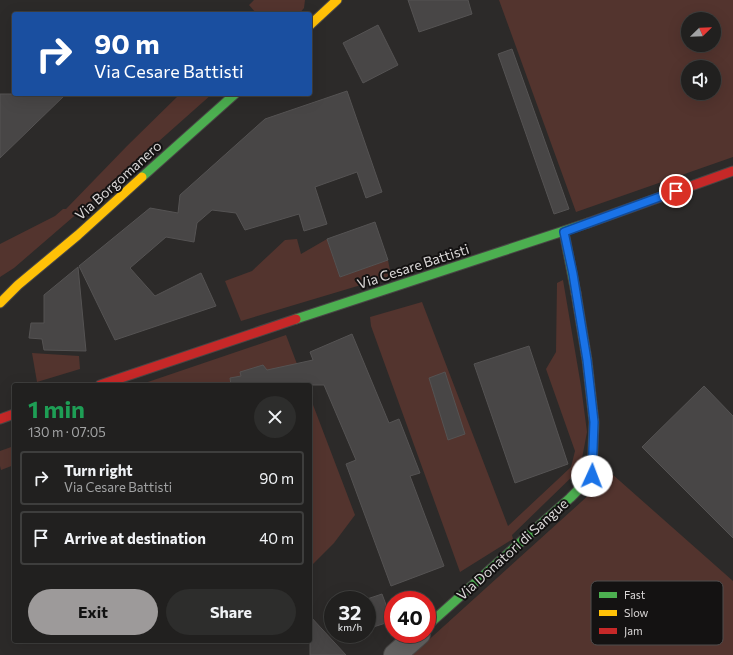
<!DOCTYPE html>
<html lang="en">
<head>
<meta charset="utf-8">
<style>
  :root { --surface:#21201f; --page:#2d2d2c; --text:#f1f3f6; --muted:#a2a3a4; --line:#3e3e3d; --accent:#9d9a9a }
  body { margin:0; font-family:Commissioner,sans-serif; background:var(--page); color:var(--text); height:100vh; display:flex; flex-direction:column; font-size:15px; white-space:nowrap }
  * { box-sizing:border-box; margin:0 }
  p { font-size:13px; color:var(--muted) }
  .icon { flex:none; width:22px; height:22px; fill:none; stroke:currentColor; stroke-width:2; stroke-linecap:round; stroke-linejoin:round }
  .map { position:relative; flex:1; overflow:hidden }
  .sheet { position:absolute; left:12px; top:383px; width:300px; height:260px; display:flex; flex-direction:column; background:var(--surface); border-radius:4px; box-shadow:0 4px 16px #0002,0 0 0 1px var(--line) }
  .sheet>* { flex:none }
  .banner { position:absolute; left:12px; top:12px; width:300px; height:84px; border-radius:4px; box-shadow:0 4px 16px #0002,0 0 0 1px var(--line); background:#1a4fa0; color:#fff; overflow:hidden }
  .needle { width:26px; rotate:67deg }
  .tools { position:absolute; left:681px; top:12px; display:grid; gap:8px }
  .tools a { display:grid; place-items:center; width:40px; height:40px; border-radius:50%; background:var(--surface); box-shadow:0 4px 16px #0002,0 0 0 1px var(--line); font-size:20px }
  .speed { position:absolute; left:324px; top:591px; display:flex; gap:8px; font-size:20px; font-weight:700; text-align:center }
  .speed>* { display:grid; place-content:center; width:52px; height:52px; border-radius:50%; background:var(--surface); box-shadow:0 4px 16px #0002,0 0 0 1px var(--line); line-height:1 }
  .speed small { font-size:10px; font-weight:400 }
  .speed .limit { border:6px solid #d22; background:#fff; color:#111 }
  .pin { position:absolute; display:grid; place-items:center; width:34px; height:34px; color:#fff; margin:-17px; border:2px solid #fff; border-radius:50%; box-shadow:0 1px 4px #0007 }
  .me { position:absolute; width:44px; margin:-22px; rotate:2deg; stroke-linejoin:round; filter:drop-shadow(0 0 3px #0008) }
  .turn { display:flex; align-items:center; gap:14px; height:84px; padding:0 16px; font-size:18px }
  .turn .icon { width:52px; height:52px; stroke-width:2.5 }
  .turn b { display:block; font-size:28px; line-height:34px }
  .round { display:grid; place-items:center; flex:none; width:42px; height:42px; border-radius:21px; background:var(--page) }
  .summary { display:flex; align-items:center; justify-content:space-between; height:68px; padding:0 16px }
  h1 { font-size:24px; font-weight:700; line-height:30px; color:#1e9e55 }
  .button { display:flex; gap:8px; margin-top:auto; padding:8px 16px }
  .button a { flex:1; height:46px; border-radius:24px; background:var(--accent); color:#111; font-size:16px; font-weight:700; line-height:46px; text-align:center }
  .button a+a { background:var(--page); color:var(--text) }
  ul { padding:0; list-style:none }
  li { display:flex; align-items:center; gap:12px; height:54px; margin:0 8px 6px; padding:0 8px; border:2px solid var(--line); border-radius:4px }
  li div { flex:1 }
  li b { display:block; font-size:15px }
  li em { font-style:normal }
  .map>svg:first-child { display:block }
  .green { fill:#53342e; fill-rule:evenodd }
  .building { fill:#484646; stroke:#555353 }
  .lines { fill:none; stroke-linecap:round; stroke-linejoin:round }
  .street-casing { stroke:#484645; stroke-width:24 }
  .fast-casing { stroke:#484645; stroke-width:11 }
  .slow-casing { stroke:#484645; stroke-width:11 }
  .jam-casing { stroke:#484645; stroke-width:11 }
  .street { stroke:#626160; stroke-width:22 }
  .fast { stroke:#4caf50; stroke-width:9 }
  .slow { stroke:#ffc107; stroke-width:9 }
  .jam { stroke:#c62828; stroke-width:9 }
  .route-casing { stroke:#114b97; stroke-width:10 }
  .route { stroke:#1a73e8; stroke-width:7 }
  .labels { text-anchor:middle; dominant-baseline:central; stroke-width:4; stroke-linejoin:round; paint-order:stroke }
  .street-label { font-size:14px; fill:#dad7d7; stroke:#141212 }
  .key { fill:#141212; stroke:#4f4d4d; stroke-width:1 }
  .key-label { font-size:11px; fill:#dad7d7 }
</style>
</head>
<body>
<div class="map">
<svg width="733" height="655" viewBox="0 0 733 655">
  <rect width="100%" height="100%" fill="#2c2a29"/>
  <path class="green" d="M254,0H305L304,8L299,14H257L249,5Z
    M499,0H733V157L576,212ZM688,19H714V45H688ZM688,67H714V93H688Z
    M180,94H212L87,205L14,268L0,277V244L55,216L63,209H66L127,146Z
    M297,239L301,254L327,239L340,277L388,260L391,276L241,321L225,281L252,271L285,240Z
    M563,280L581,386L587,432L580,469L512,535L513,539L460,572L371,326L370,317L422,302L508,526L571,467L575,451L546,369L556,352L557,283Z
    M286,335L305,385H139Z
    M32,353L79,356L80,369L37,382Z
    M310,397L355,515L334,543L310,567Z
    M14,446V465L1,470L0,466V451Z
    M612,474L733,581V655H412Z"/>
  <path class="building" d="M408,0H468L472,14L419,32Z
    M378,25L398,65L363,83L343,43Z
    M512,49L569,209L554,214L498,54Z
    M347,91L382,192L366,198L357,172L315,187L327,224L304,231L299,214L245,230L236,213L212,210L197,223L194,242L166,237L130,268L155,296L201,273L216,306L115,340L79,266L150,208L178,213L180,195L265,119Z
    M0,94H66L0,158Z
    M375,222L388,260L340,277L327,239Z
    M78,267L86,351L44,350L42,339L29,338L31,323H44V295Z
    M352,334L389,423L399,419L420,473L410,476L444,566L391,586L346,464L356,460L324,385H231L230,378L241,376L240,372L263,365L267,370L313,360L310,352Z
    M529,346L568,464L515,483L474,364Z
    M445,372L465,434L448,440L429,378Z
    M704,386L733,416V538L642,447Z
    M382,594L392,621L367,629V599Z
    M310,616L346,655H310Z"/>
  <g class="lines">
    <g class="street-casing">
      <path id="street" d="M395,655L419,634"/>
    </g>
    <g class="fast-casing">
      <path id="fast" d="M142,177L235,94
        M564,232L576,293
        M296,319L588,223
        M427,626L570,498L589,479"/>
    </g>
    <g class="slow-casing">
      <path id="slow" d="M310,25L337,0
        M576,293L587,360L594,422L592,476L589,479
        M0,303L18,285L78,235L142,177"/>
    </g>
    <g class="jam-casing">
      <path id="jam" d="M588,223L733,171
        M100,385L296,319
        M0,419L14,414"/>
    </g>
    <use href="#street" class="street"/>
    <use href="#fast" class="fast"/>
    <use href="#slow" class="slow"/>
    <use href="#jam" class="jam"/>
  </g>
  <g class="lines">
    <g class="route-casing">
      <path id="route" d="M592,476L594,422L587,360L573,274L564,232L676,191"/>
    </g>
    <use href="#route" class="route"/>
  </g>
  <g class="labels">
    <g class="street-label">
      <text transform="translate(118 180) rotate(-42)">Via Borgomanero</text>
      <text transform="translate(413 266) rotate(-18)">Via Cesare Battisti</text>
      <text transform="translate(512 549) rotate(-42)">Via Donatori di Sangue</text>
    </g>
  </g>
  <rect x="591" y="581" width="132" height="64" rx="6" class="key"/>
  <rect x="599" y="592" width="18" height="6" fill="#4caf50"/>
  <rect x="599" y="610" width="18" height="6" fill="#ffc107"/>
  <rect x="599" y="628" width="18" height="6" fill="#c62828"/>
  <g class="key-label">
    <text x="624" y="599">Fast</text>
    <text x="624" y="617">Slow</text>
    <text x="624" y="635">Jam</text>
  </g>
</svg>
<div class="tools">
<a><svg class="needle" viewBox="-14 -14 28 28"><path d="M0-13l5 13h-10z" fill="#e53935"/><path d="M0 13l5-13h-10z" fill="#a2a3a4"/></svg></a>
<a><svg class="icon" aria-label="sound" viewBox="0 0 24 24"><path d="M4 9h4l5-4v14l-5-4H4zM17 9q2 3 0 6"/></svg></a>
</div>
<div class="speed"><div>32<small>km/h</small></div><div class="limit">40</div></div>
<div class="pin" style="left:676px;top:191px;background:#d93025"><svg class="icon" aria-label="arrive" viewBox="0 0 24 24"><path d="M6 21V4h12l-3 4 3 4H6"/></svg></div>
<svg class="me" style="left:592px;top:476px" viewBox="-20 -20 40 40"><circle r="19" fill="#fff"/><path d="M0-13L10 11 0 6-10 11z" fill="#1a73e8"/></svg>
<div class="banner">
<div class="turn"><svg class="icon" aria-label="right" viewBox="0 0 24 24"><path d="M7 20v-9h11M14 6l5 5-5 5"/></svg><div><b>90 m</b>Via Cesare Battisti</div></div>
</div>
<section class="sheet">
<div class="summary"><div><h1>1 min</h1><p>130 m · 07:05</p></div><a class="round"><svg class="icon" aria-label="close" viewBox="0 0 24 24"><path d="M6 6l12 12M18 6L6 18"/></svg></a></div>
<ul>
<li><svg class="icon" aria-label="right" viewBox="0 0 24 24"><path d="M7 20v-9h11M14 6l5 5-5 5"/></svg><div><b>Turn right</b><p>Via Cesare Battisti</p></div><em>90 m</em></li>
<li><svg class="icon" aria-label="arrive" viewBox="0 0 24 24"><path d="M6 21V4h12l-3 4 3 4H6"/></svg><div><b>Arrive at destination</b></div><em>40 m</em></li>
</ul>
<div class="button"><a>Exit</a><a>Share</a></div>
</section>
</div>
</body>
</html>
